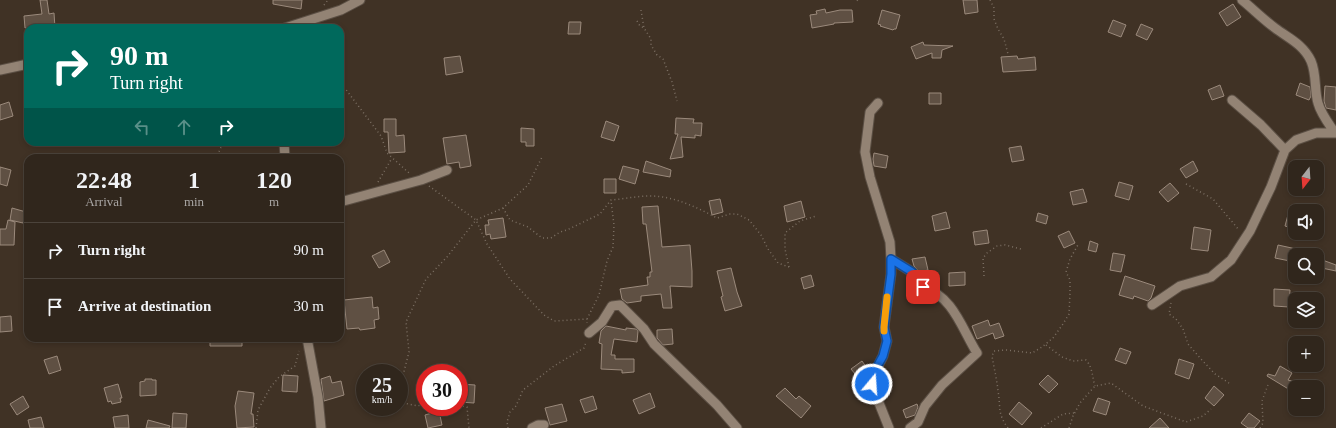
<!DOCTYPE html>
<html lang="en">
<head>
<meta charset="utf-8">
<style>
  :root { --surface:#30261c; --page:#382e25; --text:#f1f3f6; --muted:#a8a5a3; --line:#4b433b }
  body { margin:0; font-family:Georgia,serif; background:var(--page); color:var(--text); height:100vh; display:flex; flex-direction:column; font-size:15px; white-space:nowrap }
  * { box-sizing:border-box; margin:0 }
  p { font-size:13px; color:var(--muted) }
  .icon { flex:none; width:22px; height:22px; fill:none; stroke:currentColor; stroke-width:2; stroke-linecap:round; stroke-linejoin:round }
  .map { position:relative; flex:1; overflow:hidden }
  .sheet { position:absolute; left:24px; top:154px; width:320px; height:188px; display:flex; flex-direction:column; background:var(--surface); border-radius:12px; box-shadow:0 2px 6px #0003,0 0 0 1px var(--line) }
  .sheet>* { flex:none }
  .guide { position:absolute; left:24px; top:24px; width:320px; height:122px; border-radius:12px; box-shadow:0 2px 6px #0003,0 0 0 1px var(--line); background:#00695c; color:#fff; overflow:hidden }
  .needle { width:26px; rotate:197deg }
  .controls { position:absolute; left:1288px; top:160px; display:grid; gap:8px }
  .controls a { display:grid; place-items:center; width:36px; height:36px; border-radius:8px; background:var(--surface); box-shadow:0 2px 6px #0003,0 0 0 1px var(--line); font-size:20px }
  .speed { position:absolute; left:356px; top:364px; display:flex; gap:8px; font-size:20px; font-weight:700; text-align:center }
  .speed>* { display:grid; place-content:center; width:52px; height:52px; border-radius:50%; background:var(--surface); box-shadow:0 2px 6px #0003,0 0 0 1px var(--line); line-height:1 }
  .speed small { font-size:10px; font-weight:400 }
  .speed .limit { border:6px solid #d22; background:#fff; color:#111 }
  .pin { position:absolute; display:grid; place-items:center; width:34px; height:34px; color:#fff; margin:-17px; border-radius:8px; box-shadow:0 2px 6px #0006 }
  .me { position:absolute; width:44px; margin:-22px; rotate:18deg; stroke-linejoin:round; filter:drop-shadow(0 0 3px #0008) }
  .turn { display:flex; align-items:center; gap:14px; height:84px; padding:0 20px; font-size:18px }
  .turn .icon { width:52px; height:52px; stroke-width:2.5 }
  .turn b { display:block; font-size:28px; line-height:34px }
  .lanes { display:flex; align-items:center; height:38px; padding:0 20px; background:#0003; justify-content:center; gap:20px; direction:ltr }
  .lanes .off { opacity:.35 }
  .eta { display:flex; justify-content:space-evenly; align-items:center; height:68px; text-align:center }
  .eta b { font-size:24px; font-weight:700; line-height:28px }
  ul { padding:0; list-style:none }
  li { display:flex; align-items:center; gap:12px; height:56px; padding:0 20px; border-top:1px solid var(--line) }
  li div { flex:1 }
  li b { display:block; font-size:15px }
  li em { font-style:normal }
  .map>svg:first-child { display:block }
  .building { fill:#5f5043; stroke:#9b8a7c }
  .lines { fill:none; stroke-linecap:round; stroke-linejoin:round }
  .street-casing { stroke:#5b4f44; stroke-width:11 }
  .path { stroke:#7b6f63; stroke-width:1.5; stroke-dasharray:1 3; stroke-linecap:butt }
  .street { stroke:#938374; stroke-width:9 }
  .route-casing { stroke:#114b97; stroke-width:10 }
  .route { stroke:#1a73e8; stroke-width:7 }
  .slow { stroke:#f59e0b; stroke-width:7 }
</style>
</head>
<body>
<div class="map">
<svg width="1336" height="428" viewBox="0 0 1336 428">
  <rect width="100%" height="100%" fill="#403225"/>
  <path class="building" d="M40,0H47L49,14L54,13L55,28H25L24,16L42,14Z
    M273,0H302L301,9L273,4Z
    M963,0H977L978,12L965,14Z
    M1233,4L1241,17L1227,26L1219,13Z
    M825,9L826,13L840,10H852L853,22L834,23V24L812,28L810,15L817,14L816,11Z
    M882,10L900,15L896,29H894L893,30L880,26L881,25L878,24Z
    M1113,20L1126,25L1121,37L1108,32Z
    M569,22H581L580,34H568Z
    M1141,24L1153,29L1147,40L1136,35Z
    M923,42L924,45L953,46L942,50L941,58H932V53L916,59L911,47Z
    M460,56L463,72L446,75L444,58Z
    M1017,56L1018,59L1035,57L1036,70L1003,72L1001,57Z
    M1300,83L1310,87L1311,96L1309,100L1296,95Z
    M1220,85L1224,96L1212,100L1208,90Z
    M1325,86L1336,87V110L1326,108L1324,101Z
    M929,93H941V104H929Z
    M9,102L13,116L0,120V105Z
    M676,118L694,119L693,123H702L701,136L695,135V138L681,137L683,157L670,159L678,134H675Z
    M384,119H396V136L404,135L405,152L389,153L388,132H384Z
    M606,121L619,126L614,141L601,137Z
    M521,128L534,129V146H526V142H521Z
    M466,135L471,166L460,168L459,162L447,164L443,138Z
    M1021,146L1024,160L1012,162L1009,148Z
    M874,153L888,156L886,168L874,166L873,159Z
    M646,161L671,170L670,177L643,172Z
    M1193,161L1198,171L1186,178L1180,169Z
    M623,166L639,170L635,184L619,179Z
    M0,167L11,170L7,186L0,184Z
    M604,179H616V193H604Z
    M1119,182L1133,186L1129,200L1115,196Z
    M1170,183L1179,193L1168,202L1159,192Z
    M1083,189L1087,202L1073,205L1070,192Z
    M720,199L723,212L712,215L709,201Z
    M801,201L805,217L787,222L784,206Z
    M658,206L662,247L690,245L692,271V287L670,286L672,308H663L661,294L641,296V301L627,303L622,299L620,289L648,285L647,277H650V272H652L646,224H643L642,207Z
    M12,208L26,212L23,223L10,220Z
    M1289,211L1295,212V229L1285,226Z
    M946,212L950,228L935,231L932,216Z
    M1038,213L1048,216L1046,224L1036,221Z
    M503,218L506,237L491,239L490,234L486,235L485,225H489L488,220Z
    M8,220L15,222L14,245H0V229H6Z
    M1194,227L1211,230L1208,251L1191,249Z
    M987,230L989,243L975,245L973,232Z
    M1069,231L1075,243L1064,248L1058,236Z
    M1090,241L1098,244L1096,252L1088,250Z
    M1278,245L1310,252V255H1295V262L1275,258Z
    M384,250L390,262L379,268L372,256Z
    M1113,253L1125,255L1121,272L1110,270Z
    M925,257L928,270L919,272L914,266L912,259Z
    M1317,258L1336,265V271L1317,267Z
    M731,268L737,292L742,306L725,311L721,297L723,296L717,271Z
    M965,272V285L949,286V273Z
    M811,275L814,286L804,289L801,278Z
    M1125,276L1155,286L1151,298L1148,301L1134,296L1133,299L1119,295Z
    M1274,289L1290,290L1289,307L1274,306Z
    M372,297L373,308L378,307L379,319L374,320L375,328L360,330L359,328L347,329L344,300Z
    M11,316L12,331L0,332V317Z
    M988,320L990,326L999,323L1004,336L995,339L993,333L977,339L972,326Z
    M606,326L626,330V328L636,329L638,331L637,342L614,339L611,355H615V359H634V372L622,373V370L601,369L602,344L599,343L601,331Z
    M672,329L673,344L663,345L657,338V330Z
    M210,338H242V346H210Z
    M1120,348L1131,352L1126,364L1115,360Z
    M57,356L61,370L49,374L44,360Z
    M1179,359L1194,364L1189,379L1175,374Z
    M862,361L869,371L868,374L860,380L851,369Z
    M1280,366L1292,373L1288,380L1295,382V393L1267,376L1268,374L1275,376Z
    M283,375L298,376L297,392L282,391Z
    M1048,375L1058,384L1049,393L1039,384Z
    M330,376L332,383L341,381L344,395L324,401L321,379Z
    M145,379H152V380H156V395L140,396V382L145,381Z
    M118,384L122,398H120L121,402L112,404L111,401L108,402L104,388Z
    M461,384L475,385L474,403L460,402Z
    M1214,386L1224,395L1214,406L1205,398Z
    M785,388L796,399L799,396L811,406L801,418L776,396Z
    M238,391L254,393L251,414H253L254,427L237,428L235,406Z
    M650,393L655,407L639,414L633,400Z
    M23,396L29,407L17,415L10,404Z
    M593,396L597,409L585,413L580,400Z
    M1098,398L1110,402L1106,415L1093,411Z
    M1019,402L1032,413L1022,425L1009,414Z
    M562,404L567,421L550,425L545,408Z
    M917,404L918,407L915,415L906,418L903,410Z
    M439,411L442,425L428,428L425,415Z
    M173,413L187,414L186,428H172Z
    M1249,413L1260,421L1254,428H1248L1241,423Z
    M128,415L129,428H115L113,417Z
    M41,417L44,428H30L28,420Z
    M1160,418L1169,428H1149Z
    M148,420L170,426L169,428H146Z"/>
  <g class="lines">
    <g class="street-casing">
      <path id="street" d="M1242,0C1253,9 1263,19 1275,28C1288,38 1303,44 1311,61C1317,75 1314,90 1318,103C1321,114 1329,124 1335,133
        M285,28L341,10L360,0
        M0,70L28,64
        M1232,100L1261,125L1285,150
        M878,103L870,112L865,152L870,177L890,242L891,259L912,272L923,287C953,296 962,329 977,353L942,385L925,406L918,422L910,428
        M284,142L285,158
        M340,202L421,180L447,170
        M1152,305L1180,286L1211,277L1231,260L1250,231L1271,187L1285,150L1296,140L1316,133H1336
        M589,333L602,322L612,306L620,305L644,329L654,344L717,405L737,428
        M307,338L318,397L321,428
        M532,428L538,425H544
        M889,428L877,398L870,390L875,372L883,356L887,341L884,327L891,274V259"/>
    </g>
    <path class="path" d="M857,0L858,1
      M990,0L994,8V19L998,29L1004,39L1008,54
      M324,5L328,0
      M641,10L644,28L651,39V45L657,55L663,59L672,82L677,101
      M637,21L640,26L644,28
      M340,88L344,87L381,136L387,153L409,173
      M214,158L219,152L223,142
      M378,182L392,158
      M1186,184L1213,199L1239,230
      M429,186L476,220L487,244L510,279L544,315L554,321L587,319V323
      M503,208L510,220L528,227L542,238H551L560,232L567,230L600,214L611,200C624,199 637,196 650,196C674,196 696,207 717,218L730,214H737L749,220L761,235L768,249L778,263L789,267
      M789,267L785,249V233L800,221L816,216
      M984,276L983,258L987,253L997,246L1005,245L1021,249
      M1171,303L1169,314L1176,319L1183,329L1188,344L1201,359L1215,374L1229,383
      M587,319L599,295L607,261L613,247L614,225L611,201
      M1046,345L1062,357L1073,361L1086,360C1093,368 1092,377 1095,386
      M399,391L409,352L406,322L426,279L447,257L476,220L503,208L528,185L542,157
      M399,402L418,406L425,403
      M459,405L467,407L469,428
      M256,428L258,410L270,388L279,377L295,366L299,351
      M508,428L507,422L510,412L516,406L523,390L554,366L584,348L586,342
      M1008,428C997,413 1001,408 998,391C997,380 994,368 992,356L994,351L1006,350L1032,353L1042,347L1053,338L1063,324L1069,314L1070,293V280L1066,272L1070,259L1079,243
      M1041,428L1063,414L1074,413
      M1069,428L1073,416L1080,403L1095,386L1111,383L1143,406L1186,422L1203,416L1211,409
      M1260,428L1263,423L1262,401L1269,382"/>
    <use href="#street" class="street"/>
  </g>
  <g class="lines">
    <g class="route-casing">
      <path id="route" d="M872,384L874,372L883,356L887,341L884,327L891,274V259L912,272L923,287"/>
    </g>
    <use href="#route" class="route"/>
    <path class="slow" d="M884,331V327L887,297"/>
  </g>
</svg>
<div class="controls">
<a><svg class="needle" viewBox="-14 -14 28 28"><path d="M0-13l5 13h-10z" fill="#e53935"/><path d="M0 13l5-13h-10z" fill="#a8a5a3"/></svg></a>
<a><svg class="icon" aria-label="sound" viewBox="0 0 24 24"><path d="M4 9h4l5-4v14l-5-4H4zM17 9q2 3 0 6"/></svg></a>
<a><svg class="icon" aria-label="search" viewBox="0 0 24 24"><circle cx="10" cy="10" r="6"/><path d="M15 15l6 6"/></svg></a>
<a><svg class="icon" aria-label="layers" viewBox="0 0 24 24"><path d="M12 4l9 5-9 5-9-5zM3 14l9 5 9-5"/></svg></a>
<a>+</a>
<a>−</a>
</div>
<div class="speed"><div>25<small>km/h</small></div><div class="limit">30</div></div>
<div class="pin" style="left:923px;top:287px;background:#d93025"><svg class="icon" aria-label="arrive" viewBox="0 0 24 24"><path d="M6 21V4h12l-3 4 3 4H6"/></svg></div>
<svg class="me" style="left:872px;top:384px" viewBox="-20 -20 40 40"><circle r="17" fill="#1a73e8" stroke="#fff" stroke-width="3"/><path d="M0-11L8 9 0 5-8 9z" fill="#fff"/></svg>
<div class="guide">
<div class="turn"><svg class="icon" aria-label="right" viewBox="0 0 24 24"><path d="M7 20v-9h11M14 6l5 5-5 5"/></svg><div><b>90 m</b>Turn right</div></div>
<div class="lanes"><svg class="icon off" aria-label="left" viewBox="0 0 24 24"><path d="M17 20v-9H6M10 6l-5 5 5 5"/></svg><svg class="icon off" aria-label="ahead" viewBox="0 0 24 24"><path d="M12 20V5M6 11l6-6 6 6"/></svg><svg class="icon" aria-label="right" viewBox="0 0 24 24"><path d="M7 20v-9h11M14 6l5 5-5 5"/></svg></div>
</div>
<section class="sheet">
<div class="eta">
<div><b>22:48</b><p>Arrival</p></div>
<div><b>1</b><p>min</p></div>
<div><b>120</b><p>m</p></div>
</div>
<ul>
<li><svg class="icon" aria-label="right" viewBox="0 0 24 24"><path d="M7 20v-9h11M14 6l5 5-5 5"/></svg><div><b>Turn right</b></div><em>90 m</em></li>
<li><svg class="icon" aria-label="arrive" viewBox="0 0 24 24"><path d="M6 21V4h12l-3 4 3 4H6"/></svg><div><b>Arrive at destination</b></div><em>30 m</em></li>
</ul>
</section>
</div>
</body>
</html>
